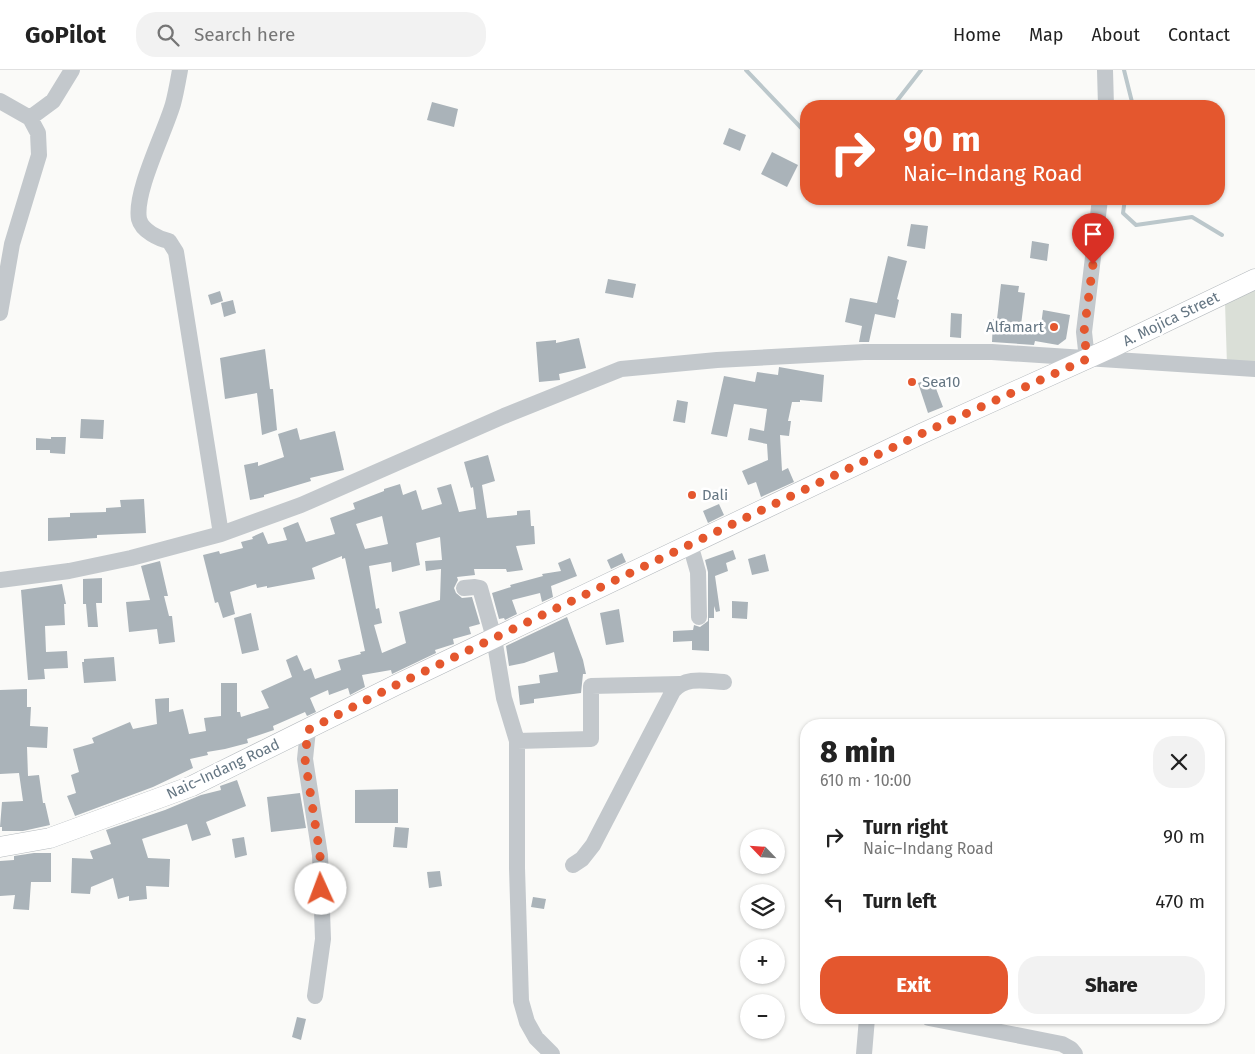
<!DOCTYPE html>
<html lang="en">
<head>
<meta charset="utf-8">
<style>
  :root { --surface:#fff; --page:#f2f2f2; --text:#222; --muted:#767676; --line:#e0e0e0; --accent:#e4572e }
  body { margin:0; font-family:"Fira Sans",sans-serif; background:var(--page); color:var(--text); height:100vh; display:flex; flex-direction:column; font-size:19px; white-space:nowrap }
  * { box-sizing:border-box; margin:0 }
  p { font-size:16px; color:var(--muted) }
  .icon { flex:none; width:28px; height:28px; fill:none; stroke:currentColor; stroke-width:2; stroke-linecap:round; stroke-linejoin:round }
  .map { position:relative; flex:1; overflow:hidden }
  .details { position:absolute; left:800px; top:649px; width:425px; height:305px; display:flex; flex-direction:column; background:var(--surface); border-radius:20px; box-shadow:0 1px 4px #0004 }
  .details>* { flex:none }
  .guide { position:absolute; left:800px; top:30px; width:425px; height:105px; border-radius:20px; box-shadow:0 1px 4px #0004; background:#e4572e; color:#fff; overflow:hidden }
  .needle { width:32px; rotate:295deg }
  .fabs { position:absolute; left:740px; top:759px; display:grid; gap:10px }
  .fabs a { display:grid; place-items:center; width:45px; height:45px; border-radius:50%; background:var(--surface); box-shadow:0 1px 4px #0004; font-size:25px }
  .pin { position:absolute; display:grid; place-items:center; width:42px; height:42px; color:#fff; margin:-51px -21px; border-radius:50% 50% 50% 0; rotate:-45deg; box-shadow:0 0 5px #0007 }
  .pin .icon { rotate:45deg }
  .me { position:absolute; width:55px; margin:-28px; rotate:358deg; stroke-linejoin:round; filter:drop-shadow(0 0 4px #0008) }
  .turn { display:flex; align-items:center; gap:18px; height:105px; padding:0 20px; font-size:22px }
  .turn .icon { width:65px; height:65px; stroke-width:2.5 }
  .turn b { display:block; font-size:35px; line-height:42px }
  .round { display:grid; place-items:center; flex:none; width:52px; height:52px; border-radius:20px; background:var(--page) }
  .headline { display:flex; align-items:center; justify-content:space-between; height:85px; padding:0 20px }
  h1 { font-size:30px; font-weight:800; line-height:38px }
  .primary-button { display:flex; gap:10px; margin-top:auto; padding:10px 20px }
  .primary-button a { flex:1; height:58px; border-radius:20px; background:var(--accent); color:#fff; font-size:20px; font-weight:800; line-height:58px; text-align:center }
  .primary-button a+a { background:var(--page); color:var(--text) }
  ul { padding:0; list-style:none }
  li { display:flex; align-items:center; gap:15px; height:65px; padding:0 20px }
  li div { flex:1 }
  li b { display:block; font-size:19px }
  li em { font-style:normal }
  header { display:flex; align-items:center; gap:30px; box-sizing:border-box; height:70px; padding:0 25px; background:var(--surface); border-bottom:1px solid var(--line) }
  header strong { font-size:24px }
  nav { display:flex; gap:28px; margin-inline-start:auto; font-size:18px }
  .search { width:350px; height:45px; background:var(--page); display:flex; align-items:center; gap:12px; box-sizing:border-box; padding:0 18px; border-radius:20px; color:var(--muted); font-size:19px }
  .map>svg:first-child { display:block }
  .green { fill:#dadfd7 }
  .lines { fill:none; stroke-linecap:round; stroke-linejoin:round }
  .stream { stroke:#bbc7cb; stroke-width:4 }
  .building { fill:#aab3b9; fill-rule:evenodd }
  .major-casing { stroke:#b5babe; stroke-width:21 }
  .minor { stroke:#c3c8cc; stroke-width:16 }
  .major { stroke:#fff; stroke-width:20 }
  .route { stroke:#e4572e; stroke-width:9; stroke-dasharray:0 16.2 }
  .poi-dot { fill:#e4572e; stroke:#fff; stroke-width:2 }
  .labels { text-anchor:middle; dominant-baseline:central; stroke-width:5; stroke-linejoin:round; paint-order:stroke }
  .street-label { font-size:15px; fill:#657683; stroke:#fff }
  .poi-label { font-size:15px; fill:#657683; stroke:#fff; text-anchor:start }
</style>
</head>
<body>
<header>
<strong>GoPilot</strong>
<div class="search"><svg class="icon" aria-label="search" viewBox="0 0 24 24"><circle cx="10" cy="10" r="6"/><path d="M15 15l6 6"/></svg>Search here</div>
<nav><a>Home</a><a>Map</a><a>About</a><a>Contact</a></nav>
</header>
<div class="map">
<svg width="1255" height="984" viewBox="0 0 1255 984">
  <rect width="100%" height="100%" fill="#fafaf8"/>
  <path class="green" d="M1255,216V296L1227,295L1225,233Z"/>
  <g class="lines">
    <path class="stream" d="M746,0L806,63
      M1124,0L1133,36
      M893,36L921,0
      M1125,129L1123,143L1136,155L1192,147L1222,165"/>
  </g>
  <path class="building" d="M432,32L458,39L454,57L427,50Z
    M729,58L746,65L740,81L723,74Z
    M772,82L798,95L787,117L761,104Z
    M911,154L928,156L925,179L907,176Z
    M1032,171L1049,174L1047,191L1030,188Z
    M888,186L907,191L897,229L899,230L895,248L875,244L869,272H859L862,256L845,252L850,228L877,233Z
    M608,209L636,214L633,228L605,223Z
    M1001,214L1019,216L1018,222L1025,223L1021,255H1041L1043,240L1070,245L1066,269L1058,275L1035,271L1034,275L992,272L993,249H997Z
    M220,221L223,231L211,235L208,225Z
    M233,230L236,243L224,247L221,233Z
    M951,243L962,244L961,268L950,267Z
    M579,268L586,298L559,304L560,310L539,312L536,272L556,270V273Z
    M265,279L270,319H273L277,360L262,365L257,323L225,329L220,288Z
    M779,297L824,305L822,332L800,330V332H792L788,351H791L789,366L780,365L782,401L788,398L794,412L761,427L756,412L748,415L742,401L768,390L767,374L748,370L750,358L764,361L767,339L734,334L727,367L711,364L724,306L755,312L757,302L778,305Z
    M932,308L943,337L928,343L918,313Z
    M677,330L688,332L685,353L673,351Z
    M81,349L104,350L103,369L80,368Z
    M297,358L300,370L335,361L344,400L310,408L311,411L264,425V427L250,430L244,395L258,392V396L284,387L278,364Z
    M51,367H66L65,384L50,383V380H36V368L51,369Z
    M488,385L495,411L482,415L487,448L517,445V441L530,440L531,456H534L535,474L516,476L523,500L507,502L506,499H474L475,505L457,507L458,510L454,518L456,523L462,528L472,527L480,554L469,557L471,564L453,569L454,574L435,580L436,583L392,604L391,600L362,605L365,617L350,625L348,618L329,625L328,620L310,628L316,642L307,646L305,642L273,656L274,660L247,669L248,673L225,679L207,682L208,685L190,689L193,698L153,717L75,746L67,726L76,723L71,705L79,702L73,679L94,673L92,668L130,652L133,659L157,654L155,629L169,628V642L183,639L189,664L206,661L204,648L221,646V613H237V642H240L241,647L269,638L261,621L292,607L286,590L297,585L304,601L311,598L315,609L341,600L338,590L361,584L360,582L365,581L345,488L342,489V486L312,498L315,509L267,518V516L257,518L256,514L230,522L235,544L223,548L218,532L215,533L203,485L219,481L220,484L243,478L241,472L253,469L252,467L263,462L268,474L287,470L283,458L298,452L306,472L335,464L330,448L355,439L353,433L384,421V419L400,414L403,425L416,420L422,440L442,434L437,418L451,414L459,442L476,439L473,417L471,418L464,392ZM382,446L388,474L365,479L356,454ZM440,467L442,490L425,491L426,501L441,499L440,530L399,542L406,573L382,583L374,555L382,553L379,538L376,539L369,496L391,492L392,502L420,495L416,473Z
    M144,429L146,463L97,465V468L48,471V448L70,447V443L106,442V438L121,437L120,430Z
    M719,434L724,445L708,453L703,441Z
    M733,480L736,489L726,493L728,501L715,506L720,541L716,542L714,536V548H709V581L692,580V571L673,572V561L693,560L694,555L700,557L708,551V502L705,490Z
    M622,483L626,492L611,499L607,490Z
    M765,484L769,501L752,505L748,489Z
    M570,488L577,506L551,516L553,527L542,532L540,523L512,530L517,544L505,550L504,548L499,549L492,523L511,517L510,515L543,506L542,504L561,501L558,493Z
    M160,491L168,526H164L169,546H172L175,572L159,574L157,559L129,562L126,532L150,530L141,496Z
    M102,508V533H96L98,557H88L86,534H83V509Z
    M62,514L66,534H64L65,555L45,556L46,582L67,581L68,598L44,599L45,609L28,610L21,520Z
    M732,531L748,532L747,549L732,548Z
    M619,539L624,572L606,575L600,543Z
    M251,543L259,580L242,584L234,548Z
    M567,547L583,590L586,604H583L581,623L534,629V633L520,635L518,616L540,613L539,605L558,602L554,582L524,593L509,596L506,576Z
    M114,587L116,611L84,613L82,592H84V589Z
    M27,619V637H31L30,656L48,657L47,678L27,677L28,706L39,705L43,733H45L50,755L23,761H2V757H0L2,732L23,731L19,703L0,704V620Z
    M237,710L246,736L206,752L211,765L192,771L187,754L142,769L148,788L170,789L169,817L146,816L147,829L129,831V826L118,829L113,808L91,817L90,824L71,823L72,788L93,789L90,781L111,774L106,760L165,740L201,725L221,720L220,716Z
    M398,719V753H355V720Z
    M300,723L306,758L271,762L267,727Z
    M395,757L409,758L407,778L393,777Z
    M244,767L247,785L235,788L232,769Z
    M34,783H51V812H31L29,840L13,839L15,825L0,826V791L14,790V786Z
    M440,801L442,816L429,818L427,802Z
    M533,827L546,829L544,839L531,837Z
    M297,947L306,949L301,970L292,967Z"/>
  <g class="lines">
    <g class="major-casing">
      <path id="major" d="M0,777L50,768L192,716L396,615L923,363L1111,278L1255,209"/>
    </g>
    <path class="minor" d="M180,0C178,11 176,23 173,34C165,62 134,122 139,149C142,161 159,169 169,171L176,182L221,464
      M1105,0L1106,36
      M0,31L30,48L38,63L39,85L12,174L0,243
      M30,48L53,31L72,0
      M1087,289L1084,262L1100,129
      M690,474L698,502L699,547
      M0,510L69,501L131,488L221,464L301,435L504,346L621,299L717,290L864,282H992L1255,299
      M464,518L475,517L480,518L494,568L504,628L517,671V798L521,931L527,952L536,968L552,984
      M308,660L305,689L320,785L323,869L315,926
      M517,671L591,669V616L680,614
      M573,795L582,789L593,775L673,621C686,606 705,611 724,612
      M929,948L1062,974L1071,979L1075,984
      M864,984L867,948"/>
    <use href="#major" class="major"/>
  </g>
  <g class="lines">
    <path class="route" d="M321,819L320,785L305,689L308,660L396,615L923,363L1087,289L1084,262L1093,194"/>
  </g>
  <g class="poi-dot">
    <circle cx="1054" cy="257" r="5"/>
    <circle cx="912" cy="312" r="5"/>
    <circle cx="692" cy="425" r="5"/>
  </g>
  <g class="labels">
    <g class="street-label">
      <text transform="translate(1171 249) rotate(-26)">A. Mojica Street</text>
      <text transform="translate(223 699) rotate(-25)">Naic–Indang Road</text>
    </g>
    <g class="poi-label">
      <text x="1044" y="257" text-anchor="end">Alfamart</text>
      <text x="922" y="312">Sea10</text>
      <text x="702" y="425">Dali</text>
    </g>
  </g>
</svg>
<div class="fabs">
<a><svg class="needle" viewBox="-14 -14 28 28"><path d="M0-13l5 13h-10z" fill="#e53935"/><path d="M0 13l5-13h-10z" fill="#767676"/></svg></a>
<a><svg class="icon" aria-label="layers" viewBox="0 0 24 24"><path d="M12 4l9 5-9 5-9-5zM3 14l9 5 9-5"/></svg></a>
<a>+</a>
<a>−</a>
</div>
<div class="pin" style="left:1093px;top:194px;background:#d93025"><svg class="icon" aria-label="arrive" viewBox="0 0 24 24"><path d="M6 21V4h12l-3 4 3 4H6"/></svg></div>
<svg class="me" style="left:321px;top:819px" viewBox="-20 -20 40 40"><circle r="19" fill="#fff"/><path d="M0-13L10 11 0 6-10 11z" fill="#e4572e"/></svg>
<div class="guide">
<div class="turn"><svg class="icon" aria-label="right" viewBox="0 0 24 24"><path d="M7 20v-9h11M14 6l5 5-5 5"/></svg><div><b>90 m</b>Naic–Indang Road</div></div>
</div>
<section class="details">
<div class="headline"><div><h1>8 min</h1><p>610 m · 10:00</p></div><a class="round"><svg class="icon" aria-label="close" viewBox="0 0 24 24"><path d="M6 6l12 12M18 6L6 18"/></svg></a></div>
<ul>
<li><svg class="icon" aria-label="right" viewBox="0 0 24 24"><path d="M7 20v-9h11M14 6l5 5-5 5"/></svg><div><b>Turn right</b><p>Naic–Indang Road</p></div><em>90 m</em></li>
<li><svg class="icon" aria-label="left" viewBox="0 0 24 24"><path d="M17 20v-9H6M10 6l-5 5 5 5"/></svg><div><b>Turn left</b></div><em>470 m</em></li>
</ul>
<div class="primary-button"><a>Exit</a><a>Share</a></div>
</section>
</div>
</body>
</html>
